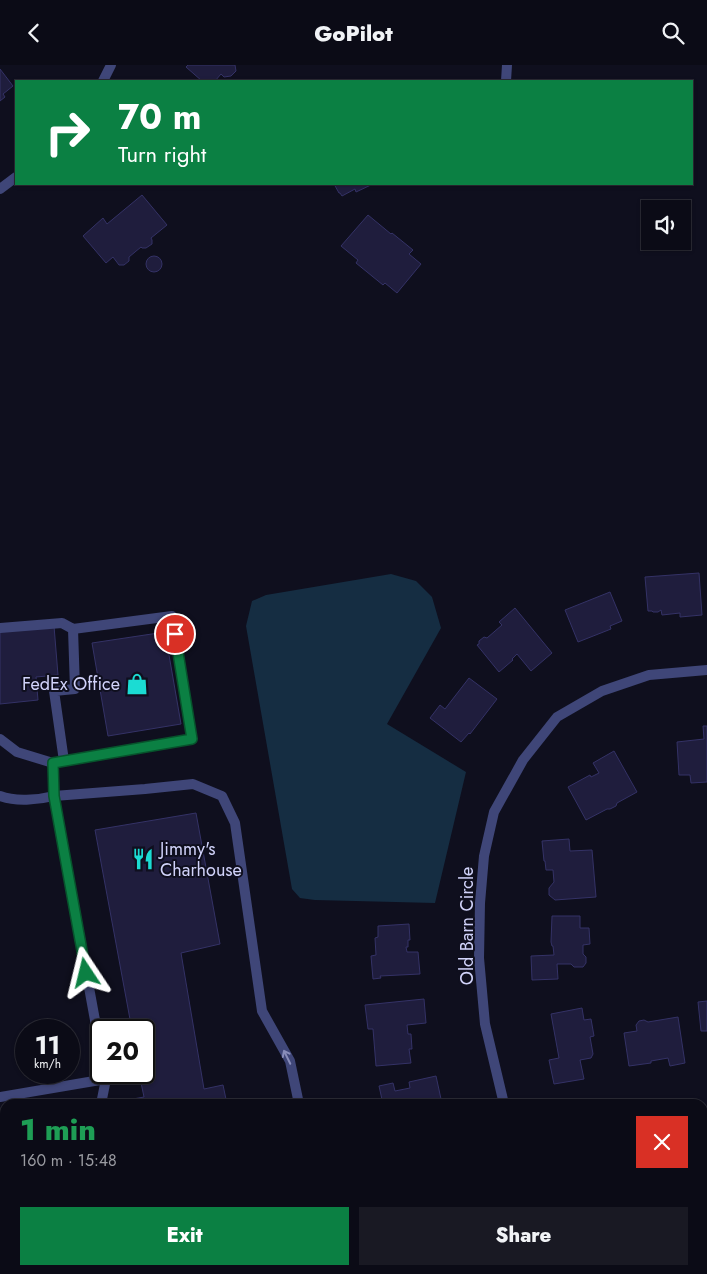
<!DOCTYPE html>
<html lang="en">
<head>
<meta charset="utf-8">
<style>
  :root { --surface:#0b0b16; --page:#191923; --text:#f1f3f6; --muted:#9a9ba1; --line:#2b2b35; --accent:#0b8043 }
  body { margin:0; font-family:Jost,sans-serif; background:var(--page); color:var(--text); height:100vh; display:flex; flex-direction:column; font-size:19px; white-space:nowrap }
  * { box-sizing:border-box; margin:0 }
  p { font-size:16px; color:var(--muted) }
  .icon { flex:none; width:28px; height:28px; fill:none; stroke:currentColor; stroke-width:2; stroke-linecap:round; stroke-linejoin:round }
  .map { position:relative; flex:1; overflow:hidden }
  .panel { position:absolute; left:0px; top:1034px; width:708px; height:176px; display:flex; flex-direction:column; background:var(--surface); border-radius:15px 15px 0 0; box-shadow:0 1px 4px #0004,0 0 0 1px var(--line) }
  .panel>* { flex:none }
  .banner { position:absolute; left:15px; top:15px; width:678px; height:105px; border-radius:0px; box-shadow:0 1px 4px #0004,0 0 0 1px var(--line); background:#0b8043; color:#fff; overflow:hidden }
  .buttons { position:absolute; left:641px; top:135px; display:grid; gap:10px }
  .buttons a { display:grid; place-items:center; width:50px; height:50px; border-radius:0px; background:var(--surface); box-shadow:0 1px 4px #0004,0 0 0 1px var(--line); font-size:25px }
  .speed { position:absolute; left:15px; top:954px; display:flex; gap:10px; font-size:25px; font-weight:700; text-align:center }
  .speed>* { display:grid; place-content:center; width:65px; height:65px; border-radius:50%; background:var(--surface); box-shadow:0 1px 4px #0004,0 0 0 1px var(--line); line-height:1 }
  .speed small { font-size:12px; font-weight:400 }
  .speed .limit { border:2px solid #111; border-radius:8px; background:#fff; color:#111 }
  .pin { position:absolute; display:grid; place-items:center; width:42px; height:42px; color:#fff; margin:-21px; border:2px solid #fff; border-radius:50%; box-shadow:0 1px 5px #0007 }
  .me { position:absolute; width:55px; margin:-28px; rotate:350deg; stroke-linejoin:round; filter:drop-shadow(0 0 4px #0008) }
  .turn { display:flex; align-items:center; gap:18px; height:105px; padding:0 20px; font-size:22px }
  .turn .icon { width:65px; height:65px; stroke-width:2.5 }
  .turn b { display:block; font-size:35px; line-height:42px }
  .round { display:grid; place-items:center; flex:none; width:52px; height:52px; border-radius:0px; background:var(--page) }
  .head { display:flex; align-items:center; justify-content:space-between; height:85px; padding:0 20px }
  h1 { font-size:30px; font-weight:800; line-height:38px; color:#1e9e55 }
  .action { display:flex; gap:10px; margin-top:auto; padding:10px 20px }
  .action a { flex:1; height:58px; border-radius:0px; background:var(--accent); color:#fff; font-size:20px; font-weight:800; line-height:58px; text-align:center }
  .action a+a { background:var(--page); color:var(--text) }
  header { display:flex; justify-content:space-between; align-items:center; height:65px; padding:0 20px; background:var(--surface); font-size:22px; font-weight:800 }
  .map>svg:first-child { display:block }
  .water { fill:#152d42 }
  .building { fill:#1f1d3d; stroke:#343266 }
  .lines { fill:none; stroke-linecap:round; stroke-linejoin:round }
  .lane { stroke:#3f4678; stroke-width:10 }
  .street { stroke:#3f4678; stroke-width:10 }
  .oneway { stroke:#888cb9 }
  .route-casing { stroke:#07532c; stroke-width:12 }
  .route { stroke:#0b8043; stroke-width:9 }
  .labels { text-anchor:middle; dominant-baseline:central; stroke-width:4; stroke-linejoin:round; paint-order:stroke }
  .poi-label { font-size:18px; fill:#d1d3fa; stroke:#0f0f1e; text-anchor:end }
  .street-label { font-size:18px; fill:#d1d3fa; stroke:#0f0f1e }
</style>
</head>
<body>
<header><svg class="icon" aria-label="back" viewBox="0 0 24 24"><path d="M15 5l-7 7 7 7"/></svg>GoPilot<svg class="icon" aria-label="search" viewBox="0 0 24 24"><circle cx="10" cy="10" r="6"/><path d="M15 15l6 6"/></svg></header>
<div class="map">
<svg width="707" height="1209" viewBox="0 0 707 1209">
  <rect width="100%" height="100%" fill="#0f0f1e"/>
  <path class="water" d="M391,509L416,516L432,532L441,563L387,659L466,707L435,838L315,835L300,833L292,824L246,561L252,536L266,530Z"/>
  <path class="building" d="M188,0H235L236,6L231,11L224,12L221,9L215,16H202L186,2Z
    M0,4L13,21L3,29L5,32L0,36Z
    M334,119H373L356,127L355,124L342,131L340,128H339Z
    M142,130L167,160L151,173L152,175V179L146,183H142L141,182L129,192V196L124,200H119L113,192L106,198L83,171L103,153L107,159Z
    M368,150L391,169L392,168L413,185L409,189L421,199L397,228L385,218L383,220L356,198L358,195L341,181Z
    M146 199a8 8 0 1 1 16 0a8 8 0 1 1-16 0Z
    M699,508L702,550L680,552V548L662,550L661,545L658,547H653L652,546H648L645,512Z
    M610,527L622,556L610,561L611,564L578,577L565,545Z
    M515,543L552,588L531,606L517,589L512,594L513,595L499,607L477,580L479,579V576L484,572L487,573L502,560L499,557Z
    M54,561L58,610L36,612L38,635L0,639V566Z
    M165,567L181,659L108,671L92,578Z
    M469,613L497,634L470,669L469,668L461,677L430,653L440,640L445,644Z
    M703,661H707V717L691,718L690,710H679L677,677L704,674Z
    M614,686L637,727L617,738L616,741L610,744H607L586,755L568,722L590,710L591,712L599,708L593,698Z
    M196,748L220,879L181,888L204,1024L223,1020L227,1039H134L133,1034L144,1032L139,1008H144V965H132L95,765Z
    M569,774L570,786L592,785L596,832L555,835L549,830V823L554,817L553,805H546L545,796H544L542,776Z
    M552,851H580V863H589L590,879L583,880V889L586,892V898L583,902H574L571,899H557L558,914L532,915L531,891L554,890L553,881H552L551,877Z
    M409,859L410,875H408V882H406L407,887H418L420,909L380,911L381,913L373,914L371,891L376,890L375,873L378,872V861Z
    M424,934L426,958L407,960L408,969H411L412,984H409L411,998L376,1001L373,964H368L365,940Z
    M707,936V966H701L698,937Z
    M582,943L584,955L591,954L594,971L590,972L593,989L591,993L580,995L584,1014L554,1019L549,995L559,993L551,949Z
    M678,952L685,998L670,1001L668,993L651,996V998L629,1001L624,968L637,966L636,960L639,956L644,955L648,957Z
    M436,1011L441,1034L419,1039H383L379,1021L393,1018L395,1026L410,1023L409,1017Z
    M707,1120V1160L702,1161L703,1121Z
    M119,1205H318V1209H120Z
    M452,1205H490L492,1209H454Z"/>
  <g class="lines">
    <path class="lane" d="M0,563L62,558L73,564L172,551L192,674L53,698L54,731L145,724L193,719L222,731L235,758L262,946L290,996L299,1039
      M0,674L17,687L53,698
      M64,696L54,626L75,624L73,564
      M0,731C15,737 38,735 54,731L101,988
      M0,1032L106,1014
      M101,1039L106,1014L105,1008
      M0,1071L5,1099
      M91,1205L92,1209
      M333,1205L334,1209
      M0,1207L10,1205"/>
    <path class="street" d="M103,16L111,0
      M506,16L507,0
      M0,124L16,112
      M504,1039L485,959L479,893L480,838L484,791L494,747L523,695L557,652L602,626L649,610L707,605
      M702,1052H707
      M562,1205L564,1209"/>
  </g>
  <defs><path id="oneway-shaft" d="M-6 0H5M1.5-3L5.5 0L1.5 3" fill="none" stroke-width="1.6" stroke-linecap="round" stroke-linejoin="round" transform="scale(1.25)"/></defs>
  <use class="oneway" href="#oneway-shaft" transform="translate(287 992) rotate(-116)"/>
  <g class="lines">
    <g class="route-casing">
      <path id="route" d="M86,908L54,731L53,698L192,674L175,569"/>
    </g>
    <use href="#route" class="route"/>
  </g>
  <defs>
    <g id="shop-bare" transform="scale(1.725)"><path d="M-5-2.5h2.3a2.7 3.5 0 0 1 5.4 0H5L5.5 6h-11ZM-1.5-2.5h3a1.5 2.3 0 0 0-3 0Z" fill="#1bdcd3" stroke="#0f0f1e" stroke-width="2.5" paint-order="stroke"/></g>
    <g id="restaurant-bare" transform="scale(1.725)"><path d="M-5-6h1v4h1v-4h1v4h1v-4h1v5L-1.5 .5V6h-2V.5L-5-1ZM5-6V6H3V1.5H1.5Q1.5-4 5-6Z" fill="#1bdcd3" stroke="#0f0f1e" stroke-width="2.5" paint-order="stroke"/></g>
  </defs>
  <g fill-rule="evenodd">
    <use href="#shop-bare" x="137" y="619"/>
    <use href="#restaurant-bare" x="143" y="794"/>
  </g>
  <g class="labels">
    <g class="poi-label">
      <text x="120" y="619">FedEx Office</text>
      <text x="160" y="784" text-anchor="start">Jimmy's<tspan x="160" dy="21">Charhouse</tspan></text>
    </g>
    <g class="street-label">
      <text transform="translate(467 861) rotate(-90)">Old Barn Circle</text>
    </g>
  </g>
</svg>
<div class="buttons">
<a><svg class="icon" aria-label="sound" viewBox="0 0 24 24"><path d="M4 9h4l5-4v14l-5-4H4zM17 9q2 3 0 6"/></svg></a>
</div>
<div class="speed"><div>11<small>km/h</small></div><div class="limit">20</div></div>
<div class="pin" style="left:175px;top:569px;background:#d93025"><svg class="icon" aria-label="arrive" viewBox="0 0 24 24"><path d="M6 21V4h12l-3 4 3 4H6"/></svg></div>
<svg class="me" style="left:86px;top:908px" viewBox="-20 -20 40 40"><path d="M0-17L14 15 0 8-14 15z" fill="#0b8043" stroke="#fff" stroke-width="4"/></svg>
<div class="banner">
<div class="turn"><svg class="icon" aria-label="right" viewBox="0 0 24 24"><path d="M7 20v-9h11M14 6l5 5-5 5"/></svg><div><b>70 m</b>Turn right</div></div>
</div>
<section class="panel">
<div class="head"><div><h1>1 min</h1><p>160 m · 15:48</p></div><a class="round" style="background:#d93025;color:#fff"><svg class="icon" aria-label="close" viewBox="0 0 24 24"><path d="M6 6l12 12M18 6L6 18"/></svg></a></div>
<div class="action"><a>Exit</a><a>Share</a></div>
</section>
</div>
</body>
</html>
